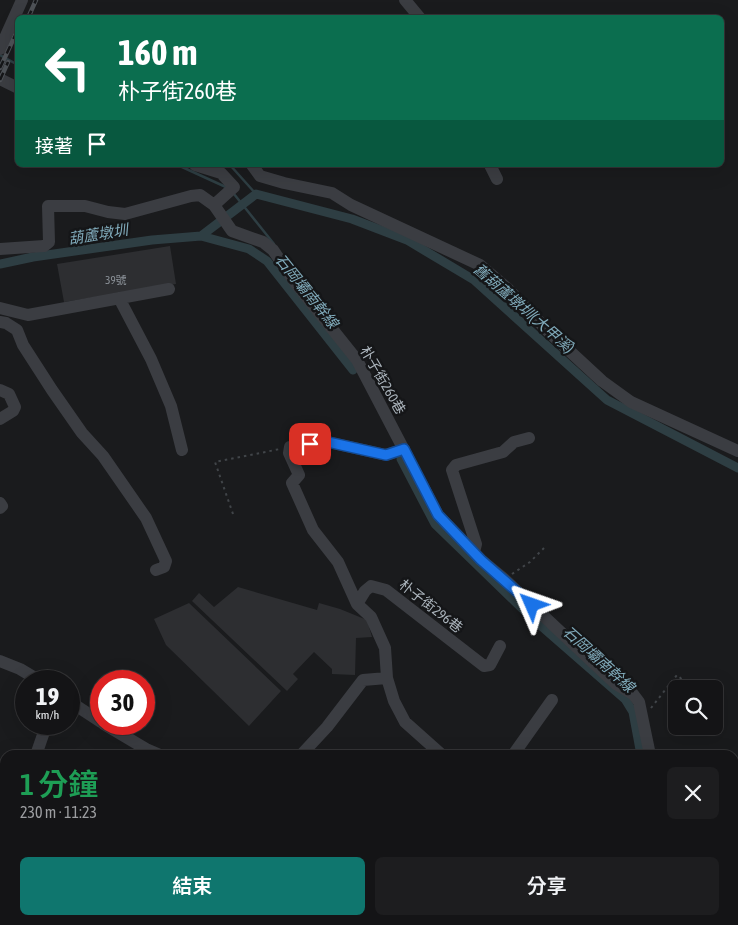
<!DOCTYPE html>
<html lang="zh-TW">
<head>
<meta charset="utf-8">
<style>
  :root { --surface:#141416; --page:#1d1d1f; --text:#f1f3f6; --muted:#9d9ea1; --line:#333335; --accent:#0f766e }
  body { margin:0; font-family:"Asap Condensed","Noto Sans TC",sans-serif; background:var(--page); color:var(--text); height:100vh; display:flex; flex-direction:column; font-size:19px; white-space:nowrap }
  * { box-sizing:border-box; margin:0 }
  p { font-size:16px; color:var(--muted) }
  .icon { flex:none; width:28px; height:28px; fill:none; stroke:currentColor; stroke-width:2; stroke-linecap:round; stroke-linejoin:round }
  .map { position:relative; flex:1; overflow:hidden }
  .sheet { position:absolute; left:0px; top:750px; width:739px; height:175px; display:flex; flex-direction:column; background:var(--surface); border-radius:15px 15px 0 0; box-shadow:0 5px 20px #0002,0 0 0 1px var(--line) }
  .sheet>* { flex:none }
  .top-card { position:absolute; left:15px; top:15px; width:709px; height:152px; border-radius:8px; box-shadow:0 5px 20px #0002,0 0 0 1px var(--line); background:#0b6e4f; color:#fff; overflow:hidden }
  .fabs { position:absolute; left:668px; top:680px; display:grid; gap:10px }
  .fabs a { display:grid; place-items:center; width:55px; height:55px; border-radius:8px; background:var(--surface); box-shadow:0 5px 20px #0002,0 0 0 1px var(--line); font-size:25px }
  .speed { position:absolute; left:15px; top:670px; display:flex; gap:10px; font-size:25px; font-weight:700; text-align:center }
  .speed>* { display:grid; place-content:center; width:65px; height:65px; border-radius:50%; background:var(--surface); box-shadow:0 5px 20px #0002,0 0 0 1px var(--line); line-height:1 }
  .speed small { font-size:12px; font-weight:400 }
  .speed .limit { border:8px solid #d22; background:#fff; color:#111 }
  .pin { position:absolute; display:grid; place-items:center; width:42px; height:42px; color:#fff; margin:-21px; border-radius:10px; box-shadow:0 2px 8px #0006 }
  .me { position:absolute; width:55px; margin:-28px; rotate:313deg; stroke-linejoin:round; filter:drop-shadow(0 0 4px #0008) }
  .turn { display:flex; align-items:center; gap:18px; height:105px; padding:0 20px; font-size:22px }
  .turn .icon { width:65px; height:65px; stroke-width:2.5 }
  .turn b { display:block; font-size:35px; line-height:42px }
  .then { display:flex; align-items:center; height:48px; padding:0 20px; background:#0003; gap:10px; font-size:19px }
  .round { display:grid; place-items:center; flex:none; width:52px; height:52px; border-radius:8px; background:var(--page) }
  .head { display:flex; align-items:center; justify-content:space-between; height:85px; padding:0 20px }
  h1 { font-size:30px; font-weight:600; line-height:38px; color:#1e9e55 }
  .button { display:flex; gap:10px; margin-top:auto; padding:10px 20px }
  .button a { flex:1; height:58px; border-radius:8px; background:var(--accent); color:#fff; font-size:20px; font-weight:600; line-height:58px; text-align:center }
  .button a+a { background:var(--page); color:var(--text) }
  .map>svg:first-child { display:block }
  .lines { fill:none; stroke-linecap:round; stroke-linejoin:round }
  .stream { stroke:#2e3e43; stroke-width:2.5 }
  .canal { stroke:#2e3e43; stroke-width:9 }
  .building { fill:#2d2e31 }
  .path { stroke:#414549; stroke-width:2; stroke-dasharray:2.5 4; stroke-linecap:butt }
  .minor { stroke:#3b3d42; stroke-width:12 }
  .rail-casing { stroke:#4e5257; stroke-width:4.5 }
  .rail { stroke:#151618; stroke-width:2.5; stroke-dasharray:8; stroke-linecap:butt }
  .route-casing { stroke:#114b97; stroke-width:12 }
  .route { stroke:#1a73e8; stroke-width:9 }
  .labels { text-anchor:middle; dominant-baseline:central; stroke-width:5; stroke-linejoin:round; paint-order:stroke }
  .number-label { font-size:11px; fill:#8c9299 }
  .street-label { font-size:14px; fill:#acb5bd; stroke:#151618 }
  .water-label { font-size:15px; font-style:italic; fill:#81abbb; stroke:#151618 }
</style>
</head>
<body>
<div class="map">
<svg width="738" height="925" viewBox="0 0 738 925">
  <rect width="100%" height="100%" fill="#1a1b1d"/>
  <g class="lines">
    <path class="stream" d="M0,55L18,65
      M174,165L182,167L228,188
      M230,165L256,194
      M234,194L274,244
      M296,272L302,281V284"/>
    <path class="canal" d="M201,236L256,194L352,219L407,240L474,280L607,400L738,468
      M0,264L33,257L152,240L201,236L249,249L267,261L353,370
      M401,459L435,524L531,617L625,699L633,712L641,755
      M670,920L671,925"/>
  </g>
  <path class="building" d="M170,246L176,284L64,302L57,264Z
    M238,587L317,610L319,603L340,609L367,620L372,637L356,638L355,675L332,674V669L314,652L293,674L298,679L287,691L192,601L199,593L214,607Z
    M189,603L281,691L249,726L166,645L154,619Z"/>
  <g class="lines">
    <path class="path" d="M233,514L215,462L280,449
      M512,574L530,562L544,548
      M714,695L716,693
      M651,708L677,675L693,689"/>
    <path class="minor" d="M405,0L420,18
      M0,49L22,0
      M0,79L18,88
      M195,165L221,173L234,187L214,205
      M252,165L260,176L284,183L332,193L351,205L480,265L507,288L549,332L602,381L631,402L738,451
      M490,165L497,179
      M0,249L44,246L49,242L48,206H85L108,212L125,214L191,196L200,195L214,205L232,231L263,242L273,250L297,285L357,360L438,515L481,560L504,579L616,684L633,694L639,702L650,755
      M119,298L151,359L171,406L182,450
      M0,308L28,315L169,289
      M0,322L6,323L17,330L23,345L52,390L82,433L103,456L146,518L166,561L164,567L156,570
      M0,390L9,394L15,407L13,411L0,419
      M0,503L2,506L0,508
      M474,552L476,544L452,470L456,465L503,452L514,442L529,438
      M357,604L338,562L313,530L292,483L299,475L289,453L290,447L328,442L386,455L404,449
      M0,661L20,669L40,681
      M387,678L394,701L405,722L442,755
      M69,701L101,722
      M104,724L146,749L160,755
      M36,755L45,729L49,724
      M301,755L327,727L363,680L387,678L385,648L371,617L357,604L365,591L371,586L386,590L484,666L490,665L500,646
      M513,755L552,700
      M734,801L738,802
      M0,807L5,800
      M0,859L5,856
      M99,920L106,925
      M406,920L419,925
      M680,920L681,925
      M138,925L142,920
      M464,925L467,920
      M717,925L733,920"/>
    <g class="rail-casing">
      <path id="rail" d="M28,18L36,0
        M0,68L18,29
        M0,80L8,62"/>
    </g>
    <use href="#rail" class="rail"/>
  </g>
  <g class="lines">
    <g class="route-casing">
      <path id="route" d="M310,444L328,442L386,455L404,449L438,515L481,560L532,605"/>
    </g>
    <use href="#route" class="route"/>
  </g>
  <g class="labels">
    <g class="number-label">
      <text x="116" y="280">39號</text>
    </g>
    <g class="street-label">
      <text transform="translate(383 380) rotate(60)">朴子街260巷</text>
      <text transform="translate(431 606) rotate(38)">朴子街296巷</text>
    </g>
    <g class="water-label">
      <text transform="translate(98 234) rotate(-9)">葫蘆墩圳</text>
      <text transform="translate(307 291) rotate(51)">石岡壩南幹線</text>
      <text transform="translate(524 308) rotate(41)">舊葫蘆墩圳(大甲溪)</text>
      <text transform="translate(599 659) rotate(42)">石岡壩南幹線</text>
    </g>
  </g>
</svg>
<div class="fabs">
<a><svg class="icon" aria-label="search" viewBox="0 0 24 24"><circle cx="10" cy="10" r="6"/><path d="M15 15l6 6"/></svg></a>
</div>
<div class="speed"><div>19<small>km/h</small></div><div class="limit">30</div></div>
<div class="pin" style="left:310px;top:444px;background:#d93025"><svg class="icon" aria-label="arrive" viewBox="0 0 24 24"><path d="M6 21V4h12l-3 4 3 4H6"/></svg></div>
<svg class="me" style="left:532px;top:605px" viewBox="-20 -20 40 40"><path d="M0-17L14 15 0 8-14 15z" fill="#1a73e8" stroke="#fff" stroke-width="4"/></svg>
<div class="top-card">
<div class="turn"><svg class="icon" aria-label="left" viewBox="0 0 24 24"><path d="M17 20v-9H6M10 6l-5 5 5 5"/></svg><div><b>160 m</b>朴子街260巷</div></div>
<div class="then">接著<svg class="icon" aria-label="arrive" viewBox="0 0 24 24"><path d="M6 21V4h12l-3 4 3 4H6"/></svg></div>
</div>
<section class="sheet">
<div class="head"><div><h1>1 分鐘</h1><p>230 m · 11:23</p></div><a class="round"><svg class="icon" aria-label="close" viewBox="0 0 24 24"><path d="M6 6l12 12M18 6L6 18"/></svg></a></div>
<div class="button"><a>結束</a><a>分享</a></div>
</section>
</div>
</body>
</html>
